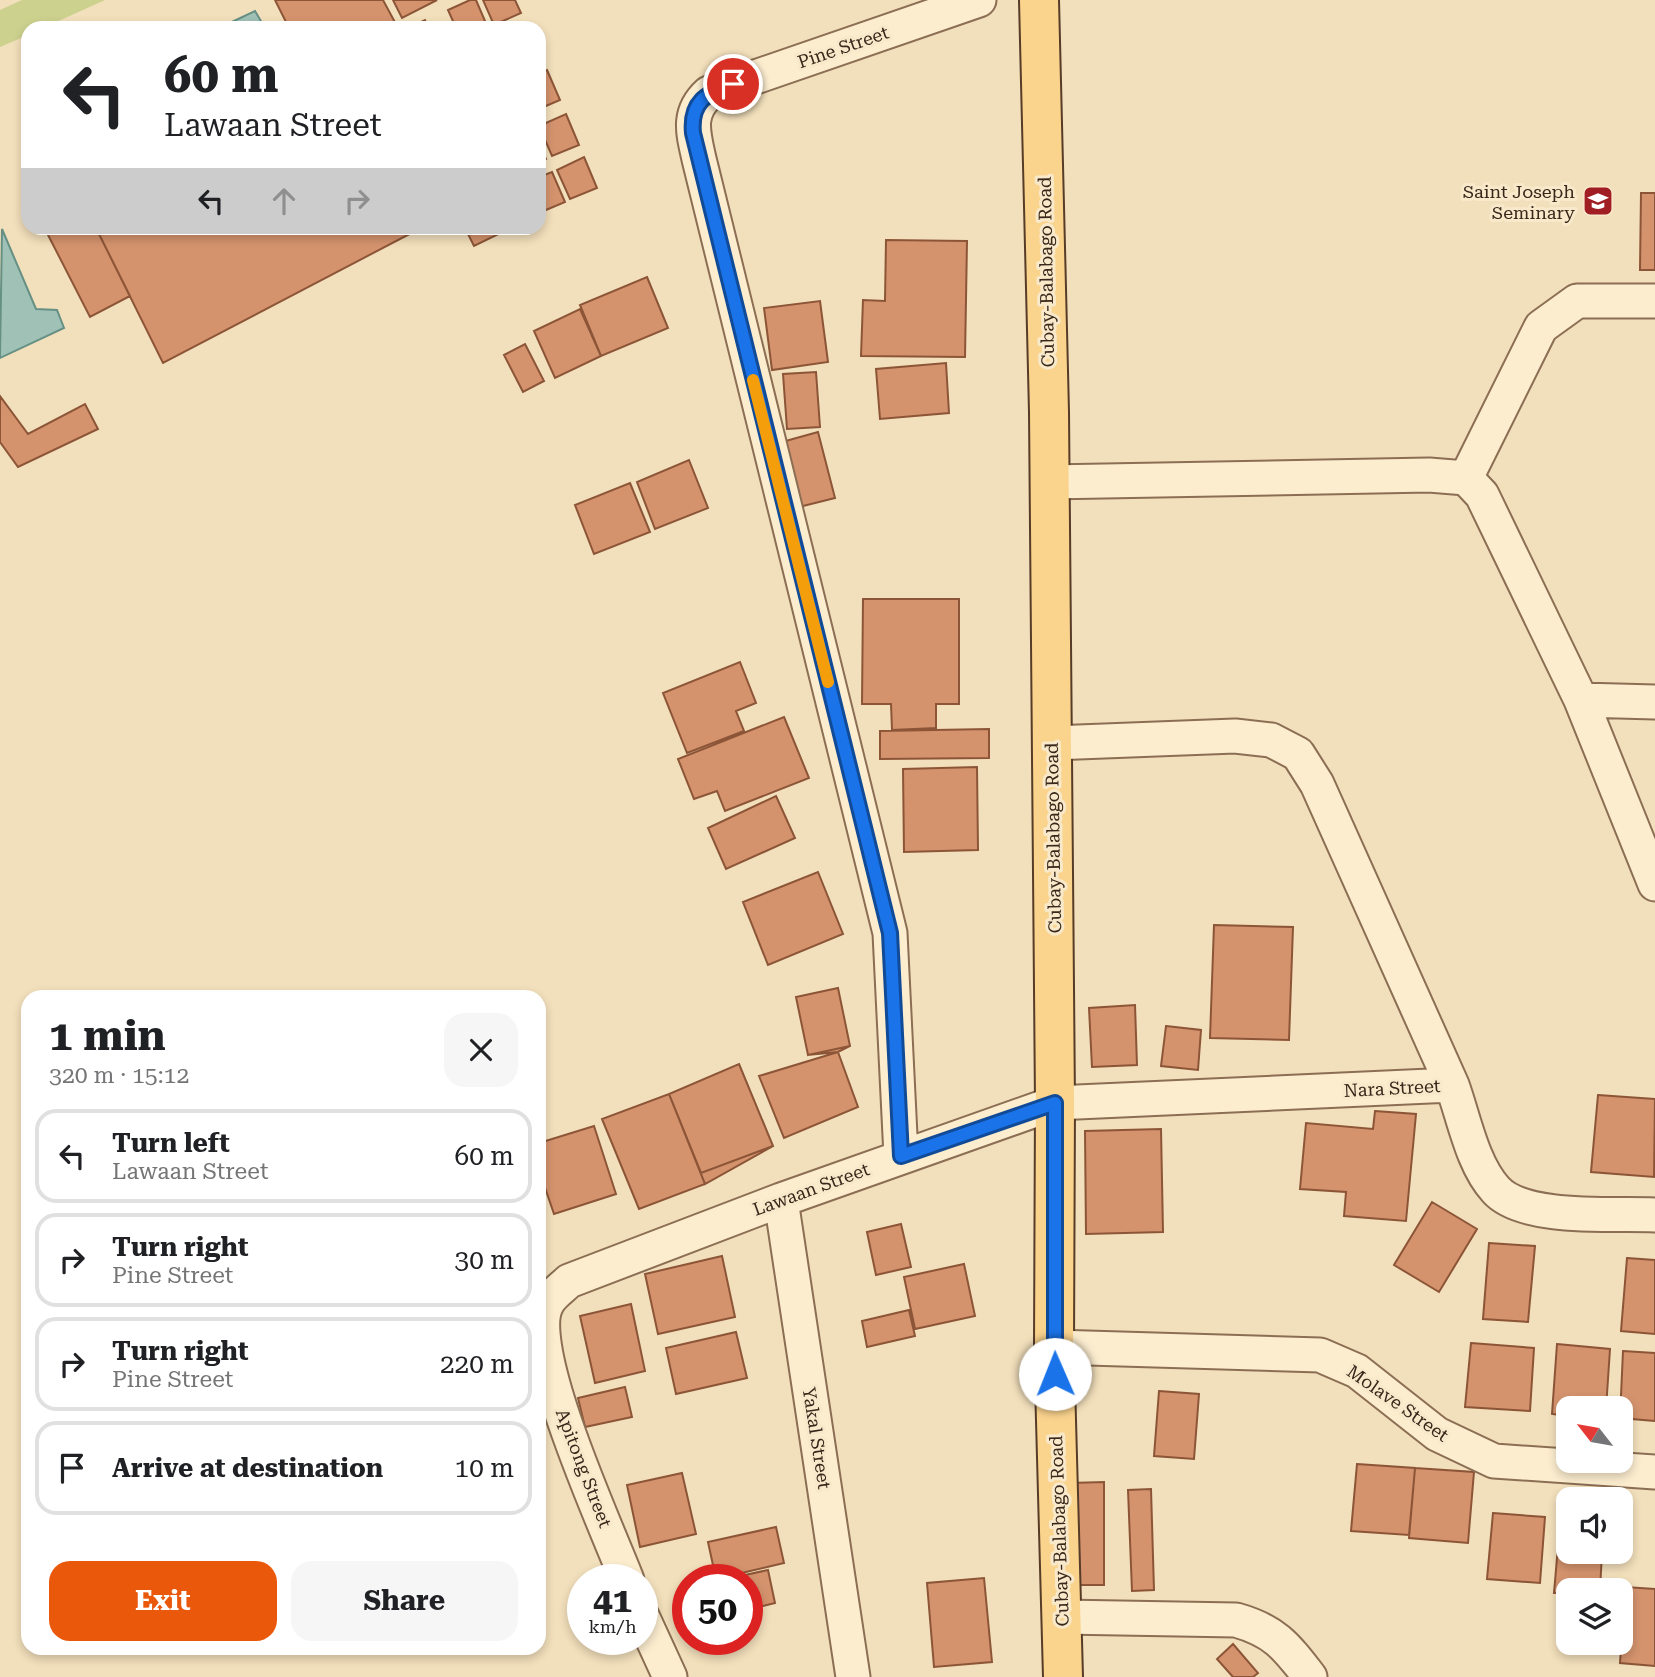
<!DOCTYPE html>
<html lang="en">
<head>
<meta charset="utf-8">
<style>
  :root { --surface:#fff; --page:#f6f6f6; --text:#202124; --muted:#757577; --line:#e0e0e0; --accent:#ea580c }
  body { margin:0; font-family:"Roboto Serif",serif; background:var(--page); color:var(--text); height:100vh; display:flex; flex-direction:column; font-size:26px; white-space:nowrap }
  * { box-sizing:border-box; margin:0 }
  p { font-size:23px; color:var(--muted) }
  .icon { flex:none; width:38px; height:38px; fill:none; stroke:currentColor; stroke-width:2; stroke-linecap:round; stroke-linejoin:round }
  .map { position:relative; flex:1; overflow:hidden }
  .drawer { position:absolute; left:21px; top:990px; width:525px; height:665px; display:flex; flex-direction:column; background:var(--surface); border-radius:21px; box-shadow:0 4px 10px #0003 }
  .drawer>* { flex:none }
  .hud { position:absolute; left:21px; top:21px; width:525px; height:214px; border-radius:21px; box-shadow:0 4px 10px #0003; background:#fff; color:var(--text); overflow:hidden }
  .needle { width:46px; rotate:301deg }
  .tools { position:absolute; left:1556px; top:1396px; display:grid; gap:14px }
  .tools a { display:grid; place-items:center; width:77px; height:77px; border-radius:14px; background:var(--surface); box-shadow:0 4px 10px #0003; font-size:35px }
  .speed { position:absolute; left:567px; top:1564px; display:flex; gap:14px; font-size:35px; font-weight:700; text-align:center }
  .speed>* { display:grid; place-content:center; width:91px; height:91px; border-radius:50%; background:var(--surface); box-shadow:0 4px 10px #0003; line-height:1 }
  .speed small { font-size:18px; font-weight:400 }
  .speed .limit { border:10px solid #d22; background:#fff; color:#111 }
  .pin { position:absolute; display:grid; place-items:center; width:60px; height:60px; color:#fff; margin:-30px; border:4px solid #fff; border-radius:50%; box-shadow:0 2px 7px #0007 }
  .me { position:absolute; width:77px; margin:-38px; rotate:359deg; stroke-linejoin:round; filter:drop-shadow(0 0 5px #0008) }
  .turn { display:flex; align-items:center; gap:24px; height:147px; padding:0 28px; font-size:32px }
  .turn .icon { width:91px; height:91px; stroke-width:2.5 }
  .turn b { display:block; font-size:49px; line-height:60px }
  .lanes { display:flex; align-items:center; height:66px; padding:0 28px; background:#0003; justify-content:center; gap:35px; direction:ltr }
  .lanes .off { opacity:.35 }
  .round { display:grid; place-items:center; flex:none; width:74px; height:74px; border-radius:21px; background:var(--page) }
  .summary { display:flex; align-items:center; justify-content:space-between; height:119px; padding:0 28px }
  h1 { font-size:42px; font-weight:700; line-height:52px }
  .cta { display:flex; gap:14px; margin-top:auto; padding:14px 28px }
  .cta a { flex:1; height:80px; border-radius:21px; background:var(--accent); color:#fff; font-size:28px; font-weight:700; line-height:80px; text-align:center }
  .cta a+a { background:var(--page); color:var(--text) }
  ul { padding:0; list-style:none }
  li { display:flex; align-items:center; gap:21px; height:94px; margin:0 14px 10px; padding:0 14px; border:4px solid var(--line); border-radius:21px }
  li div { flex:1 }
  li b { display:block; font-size:26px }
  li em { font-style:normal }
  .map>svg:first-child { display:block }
  .green { fill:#ccd18e }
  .water { fill:#a0c2b6; stroke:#669084; stroke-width:2 }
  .building { fill:#d4936d; stroke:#8c5537; stroke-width:2 }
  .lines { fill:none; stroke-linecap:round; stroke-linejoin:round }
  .minor-casing { stroke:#8b6e53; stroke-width:37 }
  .major-casing { stroke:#573c28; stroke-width:42 }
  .minor { stroke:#fcedcf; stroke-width:33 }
  .major { stroke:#fad38d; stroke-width:38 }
  .route-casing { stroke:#114b97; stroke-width:18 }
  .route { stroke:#1a73e8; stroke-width:12 }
  .slow { stroke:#f59e0b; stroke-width:12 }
  .labels { text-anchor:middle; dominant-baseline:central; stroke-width:6; stroke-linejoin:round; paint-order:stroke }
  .street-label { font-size:18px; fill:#38271a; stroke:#f9e9cb }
  .poi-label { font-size:18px; fill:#38271a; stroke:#f9e9cb; text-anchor:end }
</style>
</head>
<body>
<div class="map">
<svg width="1655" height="1677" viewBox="0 0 1655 1677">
  <rect width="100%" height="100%" fill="#f2dfbb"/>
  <path class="green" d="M22,0H105L43,28H28V35L0,47V10Z"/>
  <path class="water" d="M255,11L265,28H219Z
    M2,229L36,309L57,310L64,328L0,358Z"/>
  <path class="building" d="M275,0H383L397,26L351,28L349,23L338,28H289Z
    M393,0H437L402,18Z
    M470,0H476L488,28H456L448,10Z
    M483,0H515L521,13L494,25Z
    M425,20L428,28H408Z
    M547,70L560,100L539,109V73Z
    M566,114L579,145L552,156L539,126Z
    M539,143L546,159L539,162Z
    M584,157L597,188L570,199L557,170Z
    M552,172L565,202L539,213V177Z
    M1641,193H1655V270H1640Z
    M48,228H96L130,296L90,317L45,229Z
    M96,228H421L163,363Z
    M465,228H511L474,246Z
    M886,240L967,241L965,357L861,356L863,300L885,301Z
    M647,277L668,328L601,356L580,305Z
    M820,301L828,362L772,370L764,308Z
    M580,309L601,356L555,378L534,331Z
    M525,344L544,381L523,392L504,355Z
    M946,363L949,413L880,419L876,369Z
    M816,372L820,427L787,429L783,374Z
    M0,396L28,434L85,404L98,429L18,467L0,442Z
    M818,432L835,498L799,507L782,442Z
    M689,460L708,508L655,529L637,482Z
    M630,483L650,532L594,554L575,505Z
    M863,599H959V704H936V728L892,730L891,704H862Z
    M740,662L756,703L736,711L744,731L687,753L663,693Z
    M784,717L809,778L725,811L717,791L694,799L678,759Z
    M989,729V758L880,759V731Z
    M977,767L978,850L904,852L903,769Z
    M776,796L795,838L726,869L708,828Z
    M818,872L843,934L768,965L743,902Z
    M1214,925L1293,927L1289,1040L1210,1038Z
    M838,988L850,1046L838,1052L808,1055L796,997Z
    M838,988L850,1046L808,1055L796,997Z
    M1135,1005L1137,1065L1092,1067L1089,1008Z
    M1166,1026L1201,1030L1198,1070L1161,1066Z
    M838,1052L858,1107L784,1138L759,1076Z
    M838,1052L858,1107L784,1138L759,1076Z
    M739,1064L773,1146L701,1173L669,1094Z
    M739,1064L773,1146L705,1184L669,1094Z
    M669,1094L705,1184L639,1209L602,1119Z
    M1598,1095L1655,1099L1654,1177L1591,1172Z
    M1375,1111L1416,1114L1406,1221L1344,1216L1346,1192L1300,1189L1306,1123L1373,1129Z
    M594,1126L616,1194L554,1214L539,1170V1143Z
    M594,1126L616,1194L554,1214L539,1170V1143Z
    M1161,1129L1163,1232L1086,1234L1085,1131Z
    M1432,1202L1477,1229L1439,1292L1394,1265Z
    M901,1224L911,1267L876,1275L867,1232Z
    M1489,1243L1535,1246L1528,1322L1483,1319Z
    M722,1256L735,1317L658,1334L645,1274Z
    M1627,1258L1655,1260V1334L1621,1331Z
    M964,1264L975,1316L915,1329L904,1277Z
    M631,1304L645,1371L595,1383L580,1316Z
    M909,1310L915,1336L867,1347L862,1321Z
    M736,1332L747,1378L676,1394L666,1348Z
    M1471,1343L1534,1348L1530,1411L1465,1407Z
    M1557,1344L1610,1349L1606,1409H1568V1416L1552,1414Z
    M1623,1351L1655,1353V1421L1620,1418Z
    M625,1387L632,1417L585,1427L578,1398Z
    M1159,1391L1199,1394L1194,1459L1154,1456Z
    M1357,1464L1415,1468L1409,1535L1351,1531Z
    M1415,1468L1474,1472L1468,1543L1409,1538Z
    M682,1473L696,1534L640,1547L627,1485Z
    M1104,1482V1585H1070V1483Z
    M1151,1489L1154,1590L1132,1591L1128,1490Z
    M1561,1511H1568V1552H1602L1600,1591L1554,1593Z
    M1493,1513L1545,1517L1540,1583L1487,1579Z
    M776,1527L784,1563L716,1579L708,1542Z
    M768,1570L775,1603L747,1610V1580H722Z
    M984,1578L992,1662L934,1667L927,1583Z
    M1625,1587L1655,1589V1666L1620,1663Z
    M1233,1644L1258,1673L1253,1677H1233L1217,1659Z"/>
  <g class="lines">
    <g class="minor-casing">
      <path id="minor" d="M1466,478L1541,327L1577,301H1655
        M1048,482L1429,475L1466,478L1482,495L1581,700L1655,884
        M1581,700L1655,702
        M1052,743L1235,736L1271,740L1298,754L1317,784L1452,1085
        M901,1156L890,933L699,159C693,132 687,113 709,93L979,0
        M781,1200L853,1677
        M1054,1347L1320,1355L1357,1371L1437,1434L1494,1461L1655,1472
        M627,1580C608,1530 523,1347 547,1304C551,1295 563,1287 569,1281L781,1200L1055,1103L1452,1085C1464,1118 1472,1164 1496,1190C1524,1221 1616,1213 1655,1215
        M642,1616L670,1677
        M1062,1617L1236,1620C1275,1631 1286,1646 1310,1677"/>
    </g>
    <g class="major-casing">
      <path id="major" d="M1039,0L1049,412L1055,1103L1054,1347L1063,1677"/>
    </g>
    <use href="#minor" class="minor"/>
    <use href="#major" class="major"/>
  </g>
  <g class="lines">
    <g class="route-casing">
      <path id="route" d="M733,84C706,93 690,102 693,133L890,933L901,1156L1055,1103V1374"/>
    </g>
    <use href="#route" class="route"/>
    <path class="slow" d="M753,380L828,682"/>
  </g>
  <defs>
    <g id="university-square" transform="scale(1.575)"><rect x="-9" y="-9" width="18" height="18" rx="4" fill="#a01d24" stroke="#f9e9cb"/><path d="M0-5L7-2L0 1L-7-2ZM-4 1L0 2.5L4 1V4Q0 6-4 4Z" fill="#fff"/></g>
  </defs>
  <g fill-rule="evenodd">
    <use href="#university-square" x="1598" y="201"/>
  </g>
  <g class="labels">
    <g class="street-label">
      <text transform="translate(843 47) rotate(-19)">Pine Street</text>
      <text transform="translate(1046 272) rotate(-91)">Cubay-Balabago Road</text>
      <text transform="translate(1053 838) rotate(-91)">Cubay-Balabago Road</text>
      <text transform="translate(1392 1088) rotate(-3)">Nara Street</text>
      <text transform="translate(811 1189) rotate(-20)">Lawaan Street</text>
      <text transform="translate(1398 1403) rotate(35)">Molave Street</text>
      <text transform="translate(817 1438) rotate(81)">Yakal Street</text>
      <text transform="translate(584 1468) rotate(69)">Apitong Street</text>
      <text transform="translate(1059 1531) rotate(-92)">Cubay-Balabago Road</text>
    </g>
    <g class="poi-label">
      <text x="1575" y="191">Saint Joseph<tspan x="1575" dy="21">Seminary</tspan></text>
    </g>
  </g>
</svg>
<div class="tools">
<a><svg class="needle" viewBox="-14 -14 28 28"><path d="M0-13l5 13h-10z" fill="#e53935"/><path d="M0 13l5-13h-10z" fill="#757577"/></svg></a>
<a><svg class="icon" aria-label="sound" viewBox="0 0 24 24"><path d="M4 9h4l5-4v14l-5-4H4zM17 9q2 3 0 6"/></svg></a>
<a><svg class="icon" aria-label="layers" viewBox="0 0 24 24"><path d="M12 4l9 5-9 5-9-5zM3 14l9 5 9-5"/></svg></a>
</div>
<div class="speed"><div>41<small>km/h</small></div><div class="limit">50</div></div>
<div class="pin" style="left:733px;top:84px;background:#d93025"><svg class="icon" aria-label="arrive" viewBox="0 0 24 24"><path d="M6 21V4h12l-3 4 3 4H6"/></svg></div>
<svg class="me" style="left:1055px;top:1374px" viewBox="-20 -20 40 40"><circle r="19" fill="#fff"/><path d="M0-13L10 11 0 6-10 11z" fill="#1a73e8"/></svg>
<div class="hud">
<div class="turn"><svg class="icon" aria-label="left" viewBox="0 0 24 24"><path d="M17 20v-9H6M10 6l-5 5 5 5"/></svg><div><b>60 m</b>Lawaan Street</div></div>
<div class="lanes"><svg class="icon" aria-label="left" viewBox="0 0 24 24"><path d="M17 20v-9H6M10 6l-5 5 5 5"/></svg><svg class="icon off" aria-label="ahead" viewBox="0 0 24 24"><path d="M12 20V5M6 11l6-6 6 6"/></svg><svg class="icon off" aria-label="right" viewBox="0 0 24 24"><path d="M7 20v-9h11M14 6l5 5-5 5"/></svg></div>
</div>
<section class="drawer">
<div class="summary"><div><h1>1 min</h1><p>320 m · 15:12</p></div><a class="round"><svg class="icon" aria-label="close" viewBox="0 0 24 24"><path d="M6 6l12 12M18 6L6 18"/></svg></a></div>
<ul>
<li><svg class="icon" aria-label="left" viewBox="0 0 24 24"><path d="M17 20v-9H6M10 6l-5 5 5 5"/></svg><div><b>Turn left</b><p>Lawaan Street</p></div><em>60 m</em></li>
<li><svg class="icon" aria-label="right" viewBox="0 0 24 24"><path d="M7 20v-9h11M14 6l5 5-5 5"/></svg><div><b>Turn right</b><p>Pine Street</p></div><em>30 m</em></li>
<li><svg class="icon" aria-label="right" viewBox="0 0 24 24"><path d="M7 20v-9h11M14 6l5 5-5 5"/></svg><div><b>Turn right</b><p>Pine Street</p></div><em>220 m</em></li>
<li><svg class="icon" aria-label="arrive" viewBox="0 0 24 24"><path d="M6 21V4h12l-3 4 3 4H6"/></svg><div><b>Arrive at destination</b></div><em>10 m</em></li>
</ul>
<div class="cta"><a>Exit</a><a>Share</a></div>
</section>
</div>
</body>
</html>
